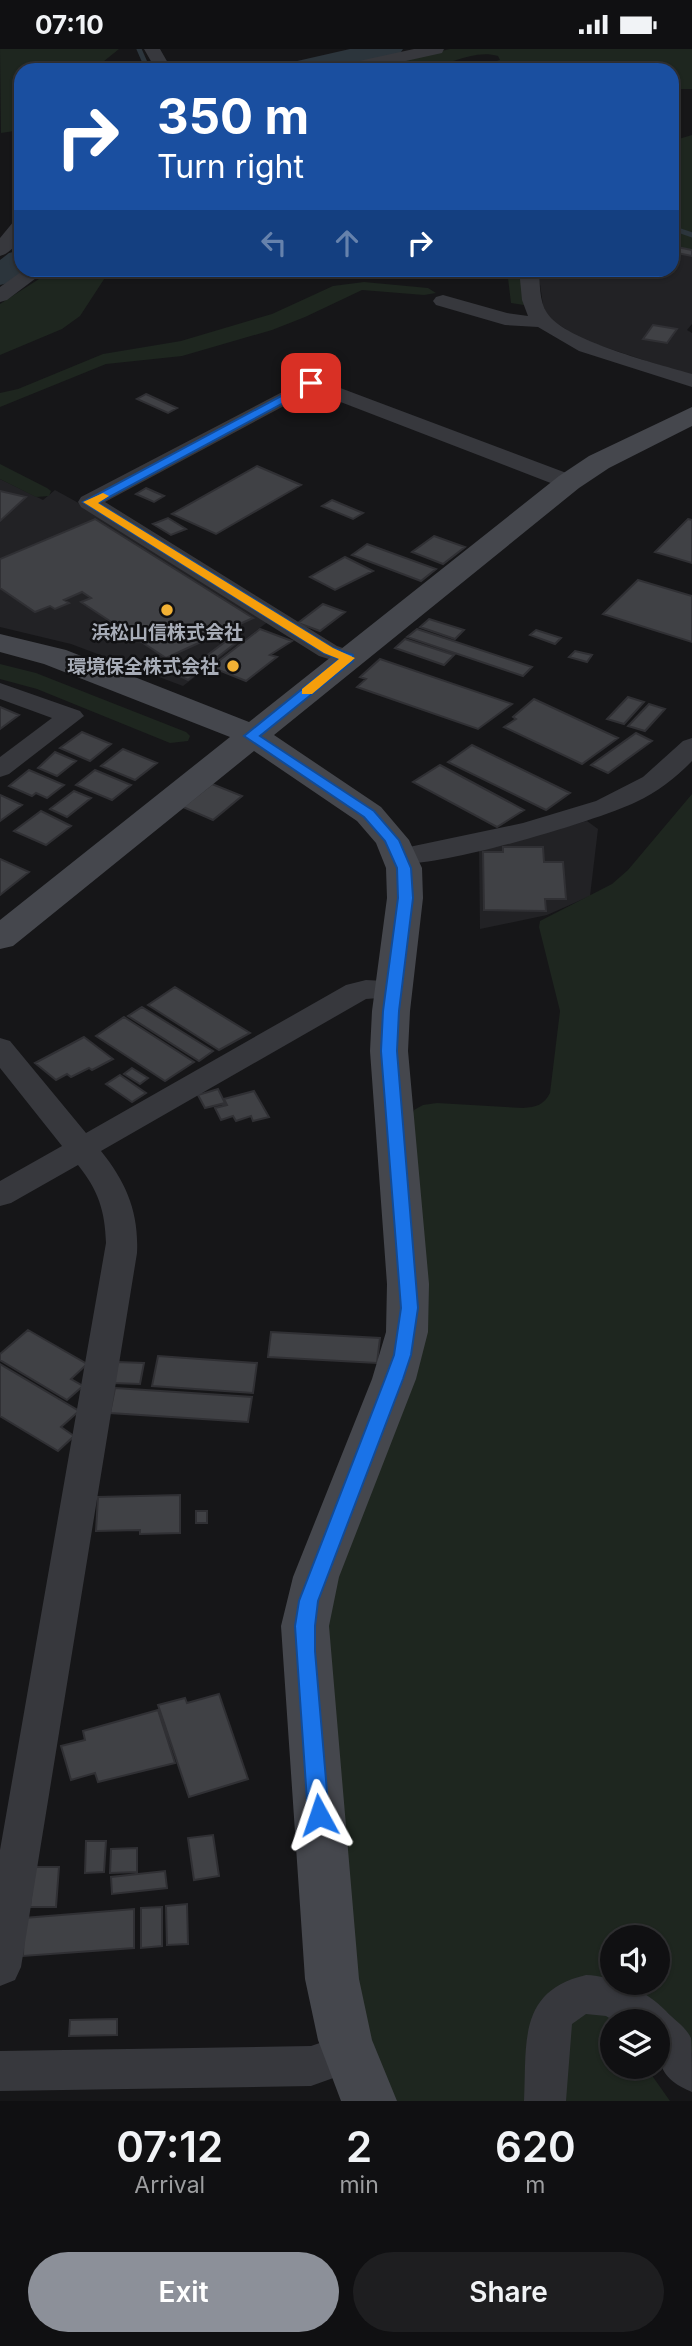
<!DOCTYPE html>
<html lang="en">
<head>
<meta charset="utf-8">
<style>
  :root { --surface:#101012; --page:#1e1e20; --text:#f1f3f6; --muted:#9c9d9f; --line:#303032; --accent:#8c9099 }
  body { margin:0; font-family:Inter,"Noto Sans JP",sans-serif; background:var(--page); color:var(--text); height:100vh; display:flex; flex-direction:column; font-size:26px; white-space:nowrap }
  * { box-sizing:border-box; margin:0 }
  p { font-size:23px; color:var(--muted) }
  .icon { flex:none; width:38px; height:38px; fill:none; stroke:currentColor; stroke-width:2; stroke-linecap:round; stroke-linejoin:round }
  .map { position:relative; height:2052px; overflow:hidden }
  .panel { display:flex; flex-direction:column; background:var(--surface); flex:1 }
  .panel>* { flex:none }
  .hud { position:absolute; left:14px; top:14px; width:665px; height:214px; border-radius:21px; box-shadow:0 2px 5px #0004,0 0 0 2px var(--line); background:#1a4fa0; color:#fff; overflow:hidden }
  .tools { position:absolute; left:600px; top:1876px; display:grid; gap:14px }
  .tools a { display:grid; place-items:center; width:70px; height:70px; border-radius:50%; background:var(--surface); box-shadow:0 2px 5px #0004,0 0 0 2px var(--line); font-size:35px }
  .pin { position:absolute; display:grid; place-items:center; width:60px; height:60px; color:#fff; margin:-30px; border-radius:14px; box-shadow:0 4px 10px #0006 }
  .me { position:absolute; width:77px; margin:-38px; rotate:355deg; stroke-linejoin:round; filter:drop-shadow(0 0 5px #0008) }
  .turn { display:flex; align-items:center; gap:24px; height:147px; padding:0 28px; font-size:32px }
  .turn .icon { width:91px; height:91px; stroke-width:2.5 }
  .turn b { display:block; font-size:49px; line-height:60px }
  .lanes { display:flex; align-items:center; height:66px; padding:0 28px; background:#0003; justify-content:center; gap:35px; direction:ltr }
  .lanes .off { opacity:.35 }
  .eta { display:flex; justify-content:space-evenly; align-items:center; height:119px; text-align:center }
  .eta b { font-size:42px; font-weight:600; line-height:49px }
  .primary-button { display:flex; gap:14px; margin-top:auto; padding:14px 28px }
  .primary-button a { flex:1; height:80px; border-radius:42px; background:var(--accent); color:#fff; font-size:28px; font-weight:600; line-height:80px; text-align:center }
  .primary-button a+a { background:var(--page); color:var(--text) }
  .status { display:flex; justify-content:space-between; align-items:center; height:49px; padding:0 35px; background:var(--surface); direction:ltr }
  .status svg { height:19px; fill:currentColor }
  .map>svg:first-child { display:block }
  .built { fill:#222225 }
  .green { fill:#1e261f; fill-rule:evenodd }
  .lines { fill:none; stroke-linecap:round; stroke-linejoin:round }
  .stream { stroke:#2c353c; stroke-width:5 }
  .river { fill:#2c353c; fill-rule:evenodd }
  .building { fill:#404145; stroke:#303034; stroke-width:2 }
  .street { fill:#37383d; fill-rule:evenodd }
  .secondary { fill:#45474d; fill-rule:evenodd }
  .route { fill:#1a73e8; stroke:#114b97; stroke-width:2 }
  .slow { fill:#f59e0b }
  .poi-dot { fill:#f2b134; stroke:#111113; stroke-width:2.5 }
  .labels { text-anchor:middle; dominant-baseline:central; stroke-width:5; stroke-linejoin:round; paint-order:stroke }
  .poi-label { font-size:19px; font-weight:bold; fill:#a8adb8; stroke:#111113 }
</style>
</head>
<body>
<div class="status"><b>07:10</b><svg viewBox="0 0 49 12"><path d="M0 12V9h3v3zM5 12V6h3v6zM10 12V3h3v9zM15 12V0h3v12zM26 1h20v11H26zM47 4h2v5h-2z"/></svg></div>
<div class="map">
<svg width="692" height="2052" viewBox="0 0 692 2052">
  <rect width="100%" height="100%" fill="#161618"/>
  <path class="built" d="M672,197L692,201V275L687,281L692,284V327L583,291L548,269L543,256L538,221L672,220Z
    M0,430L43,451L55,441L75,452L269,572L183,637L71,595L0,578Z
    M587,772L598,780L590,847L547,866L480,880L479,799Z"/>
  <path class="green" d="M0,0H119L93,21H21V81L1,84Z
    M450,0H692V40H672V21H465L500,11L498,7C473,0 448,17 423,21C403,24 378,21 357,21Z
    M692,86V201L672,197V92Z
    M53,221H110L80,267L62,280L0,306V255Z
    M507,221H521L524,256L511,254Z
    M364,233L428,239L436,244L424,246L362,241L305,268L272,281L182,307L106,315L0,358V344L18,340L103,305L181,292L272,265L333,237Z
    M0,415L47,439L51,442L49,447L36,448L0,430Z
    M0,615L36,624L186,683L190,687L188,692L170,694L37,640L0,630Z
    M692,745V2004L667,1973L567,1937L532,2052H396L379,2013L360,1956L326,1578L336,1532L413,1335L426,1284L411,1069L414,1061L423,1056L437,1054L523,1059C536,1058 544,1056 550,1044L560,962L539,878L540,872L612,835L628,821ZM612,1888H658V1934H612Z
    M578,1958L607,1963L613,1972L612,2018H646L670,2052H557L562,1985Z"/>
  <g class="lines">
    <path class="stream" d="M139,0L146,16
      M672,179L692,186"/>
    <path class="river" d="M350,0H403L399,6L333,21H280L284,15Z
      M21,201V220H29L12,233L0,236V211L9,204Z"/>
  </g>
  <path class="building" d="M672,197L692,201V207L672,203Z
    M653,276L677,280L667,294L643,290Z
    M146,345L177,359L168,364L137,350Z
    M257,417L301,436L216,485L172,465Z
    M146,439L164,447L154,453L136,445Z
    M0,442L26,448L0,472Z
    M332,451L363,464L353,470L322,457Z
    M168,469L186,480L171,486L153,475Z
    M95,470L253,569L166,609L81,553L91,549L82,543L64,551L69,554L55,560L50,557L35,563L0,539V510Z
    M688,470L692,471V514L655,503Z
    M434,487L465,498L443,515L412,503Z
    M367,495L436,520L421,532L352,506Z
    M345,508L373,522L335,541L310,528Z
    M638,531L692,547V593L603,565Z
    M323,555L345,563L320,582L298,574Z
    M429,570L464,581L455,590L420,578Z
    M260,580L292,592L270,606L277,608L246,632L211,618Z
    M417,580L532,618L523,627L407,588Z
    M536,581L561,589L555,595L530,586Z
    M229,590L237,593L188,631L151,613L159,608L186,622Z
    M405,590L454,606L444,616L395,599Z
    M575,602L592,606L587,613L569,608Z
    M380,610L512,655L478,680L357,638L366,630L360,628Z
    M628,648L644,653L624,675L607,670Z
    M534,650L618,689L582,715L504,678L516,670L513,668Z
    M649,655L665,660L645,682L628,677Z
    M0,658L19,666L0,680Z
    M82,683L111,695L90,712L60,699Z
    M636,684L652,692L608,724L591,716Z
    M472,696L570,744L546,761L448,713Z
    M123,700L157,714L135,731L101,717Z
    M55,703L76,712L57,727L38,719Z
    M440,716L524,761L497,778L413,733Z
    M29,721L64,736L47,749L36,744L32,747L9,737Z
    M95,721L131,736L112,751L76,736Z
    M212,735L242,747L213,771L183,758Z
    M74,742L91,749L67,768L50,760Z
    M0,746L22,756L0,772Z
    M41,762L71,777L46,796L14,782Z
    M503,798H543L544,813H563L566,850H545L546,862L484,861L483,803H503Z
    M0,810L29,823L0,846Z
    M175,938L250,984L219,1001L148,956Z
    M142,958L213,1002L199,1012L128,967Z
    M124,968L194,1013L165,1032L96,987Z
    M84,988L113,1010L92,1021L89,1019L71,1028L67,1025L56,1031L35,1014Z
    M132,1019L148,1029L140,1035L124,1025Z
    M120,1026L146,1044L132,1053L106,1035Z
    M218,1040L225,1054L205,1059L198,1046Z
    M254,1042L269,1068L253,1072L251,1067L236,1072L233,1067L221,1071L215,1059L227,1056L224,1050Z
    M28,1281L87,1315L71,1330L83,1337L67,1351L0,1311V1305Z
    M271,1283L380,1289L377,1314L268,1308Z
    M158,1307L257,1314L253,1344L152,1337Z
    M117,1313L144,1314L140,1335L113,1334Z
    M0,1315L79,1362L61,1378L74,1387L58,1402L0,1367Z
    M115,1339L252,1348L248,1373L110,1364Z
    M180,1446V1484L140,1485V1481L96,1482L98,1448Z
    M196,1462H207V1474H196Z
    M219,1645L248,1730L189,1748L158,1656L185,1649L187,1654Z
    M158,1661L175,1714L98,1733L95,1724L71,1731L61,1697L85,1691L83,1682Z
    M213,1786L219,1827L194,1831L188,1789Z
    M86,1792H106L104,1823L85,1824Z
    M137,1799V1823L110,1824L111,1800Z
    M34,1818H59L56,1858H30Z
    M165,1822L167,1839L112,1845L111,1828Z
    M187,1855L188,1895L167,1896L166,1857Z
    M162,1858V1897L141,1899V1859Z
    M134,1860V1899L23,1907L24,1869Z
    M117,1970V1986L69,1987L70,1971Z"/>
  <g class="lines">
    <path class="street" d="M144,0H160L172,21H156Z
      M414,0H444L442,4L365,21H334L336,17Z
      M21,170C21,186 17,202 0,207V189L14,172Z
      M25,220H48L7,251L0,253V238Z
      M519,220H539C540,234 539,252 547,264C565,292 659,315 692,325V338L579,302L538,278L505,276L436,256L433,252L436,248L443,246L507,264L528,267L522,251Z
      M311,328L577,428L580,433L577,438H561L312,342L105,453L337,597L357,604L360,609L357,614L348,616L319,607L81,458L78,453L81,448Z
      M0,634L80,662L84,667L9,725L0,728V708L52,669L0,650Z
      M692,689V712C676,729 657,743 636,753C597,772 427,823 390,814L387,808L390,802L523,774L596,752L643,728L683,692Z
      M366,931L404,933L408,940L404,947L366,950L101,1102C126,1133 139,1163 137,1204L21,1918L15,1931L0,1937V1801L106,1194C105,1161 98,1141 78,1116L11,1154L0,1157V1132L62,1097L0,1019V989L10,992L86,1084L346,936Z
      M586,1926C614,1927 646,1941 666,1962C673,1970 686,1978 691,1989C692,1999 692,2031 692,2043C654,2028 658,2007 658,1972H614L606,1967L586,1965L572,1975L566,2052H524C527,1995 517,1942 586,1926Z
      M349,1984L364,1990L370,2004L364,2018L311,2037L0,2042V2002L311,1997Z"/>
    <path class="secondary" d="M692,358V377L609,419L579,439L274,686L381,758L409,791L422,819L423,849L410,962L408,1002L429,1235L428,1283L416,1330L339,1528L329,1577L359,1930L372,1991L397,2052H341L318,1991L305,1930L281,1577L293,1528L372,1330L386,1283L387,1235L370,1002L372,962L387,849L386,819L376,794L357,772L254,702L13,897L0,900V871L230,688L44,615L0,603V585L66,601L249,673L559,427L589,407Z"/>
  </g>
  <path class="route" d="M311,331L317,334L315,337L98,454L333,599L353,606V612L260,687L374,762L399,791L411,819L413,849L399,962L397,1002L418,1259L411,1306L403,1330L318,1552L315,1577V1602L329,1766L326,1773L319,1775L311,1773L308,1766L295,1577L299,1552L385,1330L394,1306L401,1259L381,1002L383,962L398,849L397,819L385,792L364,768L244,687L339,610L324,604L83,453Z"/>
  <path class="slow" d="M103,444L109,447L98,454L333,599L355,609L312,645H302V640L339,610L324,604L83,453Z"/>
  <g class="poi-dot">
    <circle cx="167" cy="561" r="7"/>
    <circle cx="233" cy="617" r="7"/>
  </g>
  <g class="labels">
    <g class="poi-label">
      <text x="167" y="583">浜松山信株式会社</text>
      <text x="219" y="617" text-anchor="end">環境保全株式会社</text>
    </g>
  </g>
</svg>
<div class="tools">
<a><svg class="icon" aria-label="sound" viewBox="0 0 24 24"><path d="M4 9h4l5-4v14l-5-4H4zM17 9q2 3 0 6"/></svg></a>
<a><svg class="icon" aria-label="layers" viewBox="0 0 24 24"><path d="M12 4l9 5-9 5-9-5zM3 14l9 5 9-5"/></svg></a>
</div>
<div class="pin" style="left:311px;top:334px;background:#d93025"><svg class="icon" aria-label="arrive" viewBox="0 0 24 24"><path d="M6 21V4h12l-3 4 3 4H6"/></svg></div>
<svg class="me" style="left:319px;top:1766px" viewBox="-20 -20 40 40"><path d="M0-17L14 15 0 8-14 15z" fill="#1a73e8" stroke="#fff" stroke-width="4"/></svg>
<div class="hud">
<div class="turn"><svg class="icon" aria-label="right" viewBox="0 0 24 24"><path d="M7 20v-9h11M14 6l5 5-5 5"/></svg><div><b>350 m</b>Turn right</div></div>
<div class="lanes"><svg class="icon off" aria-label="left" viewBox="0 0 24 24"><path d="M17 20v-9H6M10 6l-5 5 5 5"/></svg><svg class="icon off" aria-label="ahead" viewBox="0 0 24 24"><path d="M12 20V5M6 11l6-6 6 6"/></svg><svg class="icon" aria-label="right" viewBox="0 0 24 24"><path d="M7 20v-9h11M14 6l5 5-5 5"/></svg></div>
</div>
</div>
<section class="panel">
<div class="eta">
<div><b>07:12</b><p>Arrival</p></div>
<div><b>2</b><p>min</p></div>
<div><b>620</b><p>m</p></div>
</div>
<div class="primary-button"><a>Exit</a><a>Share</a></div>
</section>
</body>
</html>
